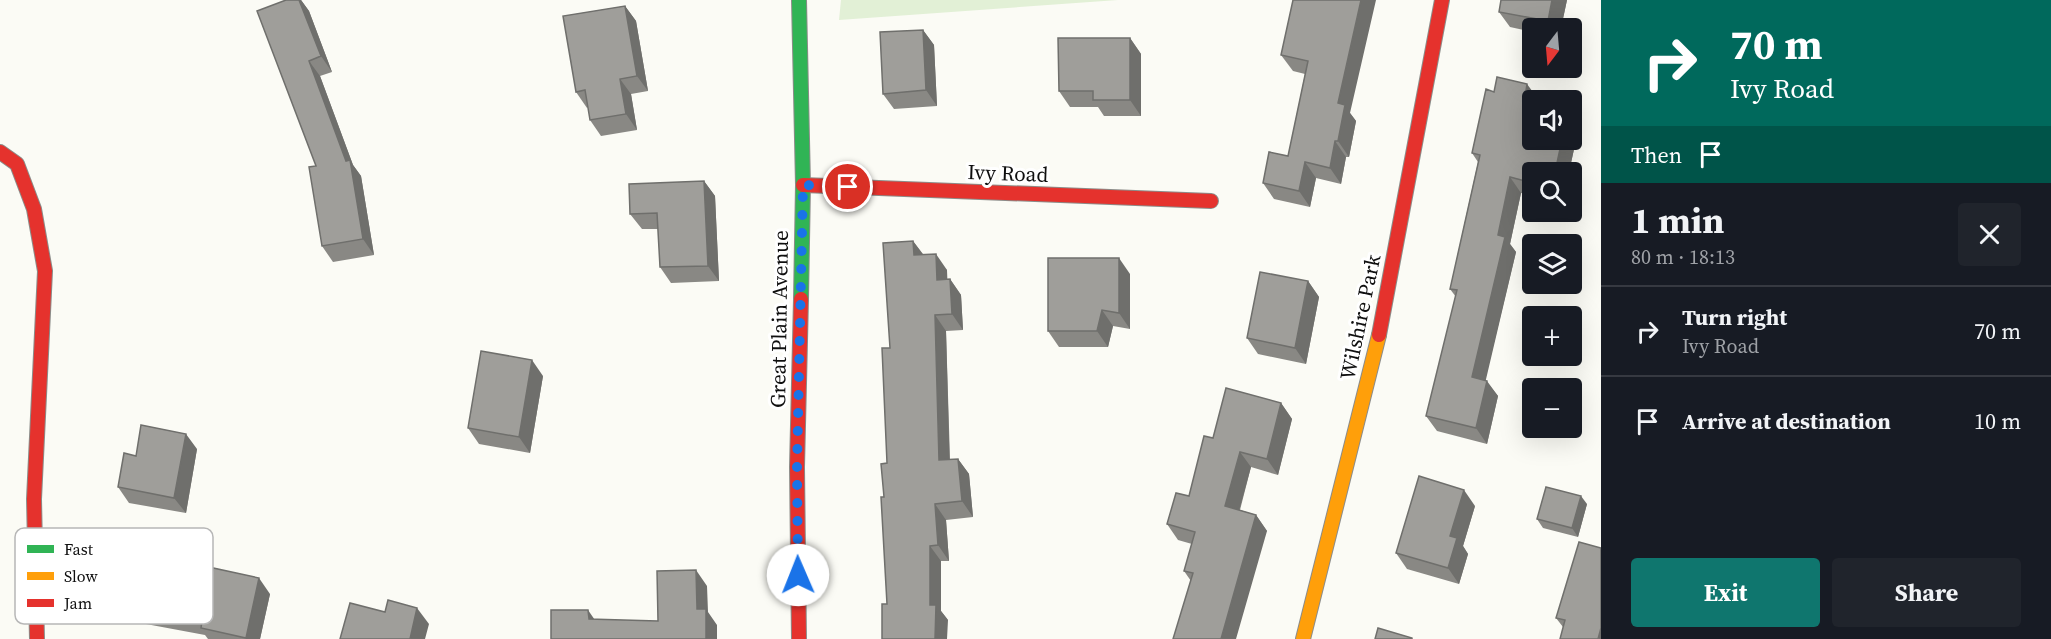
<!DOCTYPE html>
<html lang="en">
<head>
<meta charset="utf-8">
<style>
  :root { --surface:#171b24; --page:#20242c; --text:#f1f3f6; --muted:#9ea1a6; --line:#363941; --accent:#0f766e }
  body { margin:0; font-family:"Source Serif 4",serif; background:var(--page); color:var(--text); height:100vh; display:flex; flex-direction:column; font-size:22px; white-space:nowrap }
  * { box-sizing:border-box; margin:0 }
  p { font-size:20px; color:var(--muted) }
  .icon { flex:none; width:33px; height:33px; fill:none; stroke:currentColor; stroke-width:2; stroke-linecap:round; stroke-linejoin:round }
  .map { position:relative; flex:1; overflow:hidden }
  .sheet { display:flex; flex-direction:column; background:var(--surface); width:450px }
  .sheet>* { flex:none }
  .banner { background:#00695c; color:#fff; overflow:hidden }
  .needle { width:39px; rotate:196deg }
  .tools { position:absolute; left:1522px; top:18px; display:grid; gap:12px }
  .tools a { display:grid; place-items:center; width:60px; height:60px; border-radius:6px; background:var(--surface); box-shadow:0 6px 24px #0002; font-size:30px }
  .pin { position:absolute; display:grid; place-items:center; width:51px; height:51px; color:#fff; margin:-26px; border:3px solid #fff; border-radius:50%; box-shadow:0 2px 6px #0007 }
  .me { position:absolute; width:66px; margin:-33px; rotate:359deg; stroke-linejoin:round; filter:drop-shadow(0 0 4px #0008) }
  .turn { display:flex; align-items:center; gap:21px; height:126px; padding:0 30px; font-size:27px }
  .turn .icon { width:78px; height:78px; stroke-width:2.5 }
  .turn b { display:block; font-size:42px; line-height:51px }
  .then { display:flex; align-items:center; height:57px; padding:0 30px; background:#0003; gap:12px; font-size:22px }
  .round { display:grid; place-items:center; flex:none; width:63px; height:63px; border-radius:6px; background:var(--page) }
  .head { display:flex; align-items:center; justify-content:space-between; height:102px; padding:0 30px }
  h1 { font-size:36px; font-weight:700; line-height:45px }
  .cta { display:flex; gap:12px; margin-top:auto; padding:12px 30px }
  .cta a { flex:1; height:69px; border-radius:6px; background:var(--accent); color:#fff; font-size:24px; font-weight:700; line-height:69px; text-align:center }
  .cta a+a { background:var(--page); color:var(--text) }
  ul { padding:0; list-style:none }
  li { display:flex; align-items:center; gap:18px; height:90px; padding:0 30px; border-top:2px solid var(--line) }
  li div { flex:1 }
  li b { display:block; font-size:22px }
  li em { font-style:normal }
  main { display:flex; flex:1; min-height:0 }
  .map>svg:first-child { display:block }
  .green { fill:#e2f0d6 }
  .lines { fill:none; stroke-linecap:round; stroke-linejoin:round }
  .fast-casing { stroke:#8c8c89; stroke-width:16 }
  .slow-casing { stroke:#8c8c89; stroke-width:16 }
  .jam-casing { stroke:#8c8c89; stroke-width:16 }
  .fast { stroke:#30b455; stroke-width:14 }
  .slow { stroke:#ff9f0a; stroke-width:14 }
  .jam { stroke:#e5322d; stroke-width:14 }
  .wall { fill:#898884 }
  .shaded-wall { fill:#6f6f6c }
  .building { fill:#9f9e9a; stroke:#6f6f6c; stroke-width:1.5 }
  .route { stroke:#1a73e8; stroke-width:10; stroke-dasharray:0 18 }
  .labels { text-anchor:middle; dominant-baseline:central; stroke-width:6; stroke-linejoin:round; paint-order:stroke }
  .street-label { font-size:21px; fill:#0f0f0f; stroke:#fff }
  .key { fill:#fff; stroke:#b7b7b7; stroke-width:1.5 }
  .key-label { font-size:16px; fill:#0f0f0f }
</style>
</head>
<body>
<main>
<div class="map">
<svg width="1601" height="639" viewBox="0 0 1601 639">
  <rect width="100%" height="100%" fill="#fbfbf5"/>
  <path class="green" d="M841,0H1118L839,20Z"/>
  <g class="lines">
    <g class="fast-casing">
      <path id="fast" d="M799,0L803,185L801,299"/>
    </g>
    <g class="slow-casing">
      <path id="slow" d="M1303,639L1379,335"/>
    </g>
    <g class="jam-casing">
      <path id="jam" d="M0,152L17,164L34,209L45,271L34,499L37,639
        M803,185L1211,201
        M1379,335L1442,0
        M799,639L797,467L801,299"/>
    </g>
    <use href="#fast" class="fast"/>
    <use href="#slow" class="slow"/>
    <use href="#jam" class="jam"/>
  </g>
  <path class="wall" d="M299,0H301L309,11L332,72L320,76L353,165L361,176L374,255L333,262L322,246L316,166Z
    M1293,0L1350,113L1356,121L1349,157H1346L1341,184L1316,178L1310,207L1274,199L1263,183L1288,156L1305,74L1293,71L1281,55Z
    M1567,0L1561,28H1533V32L1510,27L1499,12Z
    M625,6L636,21L648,91L631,94L637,130L601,136L590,120L588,107L587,108L576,92Z
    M923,30L934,45L937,106L894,109L883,94Z
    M1130,38L1141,54V116H1104L1098,107H1070L1059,91Z
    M1494,92L1538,99L1580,122L1569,172H1533V196L1521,193L1510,244L1516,252L1485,380L1498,396L1487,444L1437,431L1426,416L1456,297L1450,289L1478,162L1472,153Z
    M704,181L715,196L719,281L671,283L660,267L658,229H642L630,214Z
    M913,241L923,254L947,270V279H950L961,295L963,330L946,331L950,459H958L969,474L973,517L946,520L949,561H941V611L948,620L887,604L884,497L887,463L890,348Z
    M1130,274V329L1113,326L1108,347H1059L1048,331Z
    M1308,281L1319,297L1306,364L1258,354L1247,338Z
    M543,376L530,453L479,444L468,428Z
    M1281,403L1292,419L1278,475L1251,467L1240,510L1256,515L1267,531L1191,581L1184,571L1192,544L1178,540L1167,524L1189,496L1213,438Z
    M197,449L186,513L129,503L118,487L136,456Z
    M1587,504L1578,537L1543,528L1537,519Z
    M1475,506L1463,546L1468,554L1459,584L1407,569L1396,553Z
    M1601,548L1563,627L1556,618Z
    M270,594L260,639H208L205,635L103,616L92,600Z"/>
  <path class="shaded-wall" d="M299,0H301L309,11L332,72L321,56Z
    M1361,0H1376L1350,113L1356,121L1349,157L1338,141V103Z
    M1552,0H1567L1561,28H1553L1548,21Z
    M625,6L636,21L648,91L637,76Z
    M923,30L934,45L937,106L926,90Z
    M1130,38L1141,54V116L1130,100Z
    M309,61L320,76L353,165L361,176L374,255L363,239L346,161Z
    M620,79L631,94L637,130L626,114Z
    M1527,84L1538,99V100L1525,97Z
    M1572,111L1580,122L1569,172H1555L1562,140H1572Z
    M1335,141L1346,157L1341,184L1330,168Z
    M1305,162L1316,178L1310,207L1299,191Z
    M1510,177L1521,193L1510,244L1516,252L1483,392L1472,377L1498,235Z
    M704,181L715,196L719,281L708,266Z
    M913,241L924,256L914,255Z
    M936,254L947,270L948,296L937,280Z
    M1119,258L1130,274V329L1119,313Z
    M950,279L961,295L963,330L952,314Z
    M1308,281L1319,297L1306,364L1295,348Z
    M1102,310L1113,326L1108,347L1097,331Z
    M935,315L946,331L950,476L939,460Z
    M532,360L543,376L530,453L519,437Z
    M1487,381L1498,396L1487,444L1476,428Z
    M1281,403L1292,419L1278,475L1267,459Z
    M186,434L197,449L186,513L174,498Z
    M1240,452L1251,467L1236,522L1225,506Z
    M958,459L969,474L973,517L962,501Z
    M1464,490L1475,506L1463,546L1468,554L1459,584L1448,568L1450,536Z
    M1581,496L1587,504L1578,537L1572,528Z
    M935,504L946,520L949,561L938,545Z
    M1256,515L1267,531L1236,639H1221Z
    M930,546L941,561V611L948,620L947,639H935L930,605Z
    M696,570L707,586L708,612L717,625V639H706L697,609Z
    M259,578L270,594L260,639H246V638Z
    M417,608L429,624L425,639H410Z
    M588,610L599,626L589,619Z
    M1601,628V639H1598Z"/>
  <path class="building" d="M286,0H299L321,56L309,61L346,161L350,160L363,239L322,246L309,167L316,166L257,11Z
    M1293,0H1361L1338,103L1345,105L1338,141H1335L1330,168L1305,162L1299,191L1263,183L1269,152L1288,156L1308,61L1281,55Z
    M1501,0H1552L1548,21L1499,12Z
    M625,6L637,76L620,79L626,114L590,120L585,90L576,92L563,16Z
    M923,30L926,90L883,94L880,32Z
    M1058,38H1130V100H1093V91H1059Z
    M1497,77L1527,84L1525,97L1540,100H1533V140H1562L1555,172H1533V183L1510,177L1498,235L1505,237L1472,377L1487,381L1476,428L1426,416L1457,290L1450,289L1480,155L1472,153L1486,89L1494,92Z
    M704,181L708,266L660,267L657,213L630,214L629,184Z
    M913,241L914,255L936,254L937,280L950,279L952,314L935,315L939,460L958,459L962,501L935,504L938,545L930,546V605H936L935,639H882V604H887L881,497H884L881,464L887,463L882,348H890L883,243Z
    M1048,258H1119V313L1102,310L1097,331H1048Z
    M1260,272L1308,281L1295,348L1247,338Z
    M481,351L532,360L519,437L468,428Z
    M1226,388L1281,403L1267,459L1240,452L1225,506L1256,515L1221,639H1173L1193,573L1184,571L1195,532L1167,524L1176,493L1189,496L1204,436L1213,438Z
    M141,425L186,434L174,498L118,487L124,453L136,456Z
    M1419,476L1464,490L1450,536L1457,538L1448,568L1396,553Z
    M1546,487L1581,496L1572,528L1537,519Z
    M1579,542L1601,548V628L1598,639H1560L1565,620L1556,618Z
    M102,550L212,573L213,568L259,578L246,638L201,628L202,621L92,600Z
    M696,570L697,609H706V639H551V610H588L589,619L658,621L657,571Z
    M388,600L417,608L410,639H340L350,603L385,612Z
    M1378,628L1412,638V639H1375Z"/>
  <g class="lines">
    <path class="route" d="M798,575L797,467L803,185L848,187"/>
  </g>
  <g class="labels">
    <g class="street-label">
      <text transform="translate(1008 173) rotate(2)">Ivy Road</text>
      <text transform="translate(1360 317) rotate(-78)">Wilshire Park</text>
      <text transform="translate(779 319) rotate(-89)">Great Plain Avenue</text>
    </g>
  </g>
  <rect x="15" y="528" width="198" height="96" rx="9" class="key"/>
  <rect x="27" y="545" width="27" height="8" fill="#30b455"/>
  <rect x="27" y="572" width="27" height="8" fill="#ff9f0a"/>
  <rect x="27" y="599" width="27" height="8" fill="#e5322d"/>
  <g class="key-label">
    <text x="64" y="555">Fast</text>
    <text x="64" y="582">Slow</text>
    <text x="64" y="609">Jam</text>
  </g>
</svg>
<div class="tools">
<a><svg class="needle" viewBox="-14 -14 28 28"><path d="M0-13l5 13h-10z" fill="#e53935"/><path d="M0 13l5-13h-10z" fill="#9ea1a6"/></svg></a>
<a><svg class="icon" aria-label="sound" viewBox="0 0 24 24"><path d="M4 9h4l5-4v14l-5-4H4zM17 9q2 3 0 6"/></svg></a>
<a><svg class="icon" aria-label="search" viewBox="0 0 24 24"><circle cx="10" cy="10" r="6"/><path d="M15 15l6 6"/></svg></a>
<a><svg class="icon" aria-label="layers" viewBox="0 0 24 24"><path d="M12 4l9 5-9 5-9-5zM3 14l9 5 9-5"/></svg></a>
<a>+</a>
<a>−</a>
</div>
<div class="pin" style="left:848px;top:187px;background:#d93025"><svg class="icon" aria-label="arrive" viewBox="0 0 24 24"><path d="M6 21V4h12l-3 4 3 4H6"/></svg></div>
<svg class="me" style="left:798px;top:575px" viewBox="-20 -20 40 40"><circle r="19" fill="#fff"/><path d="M0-13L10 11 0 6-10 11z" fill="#1a73e8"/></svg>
</div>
<section class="sheet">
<div class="banner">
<div class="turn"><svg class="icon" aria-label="right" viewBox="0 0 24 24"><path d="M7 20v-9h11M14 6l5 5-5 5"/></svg><div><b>70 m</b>Ivy Road</div></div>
<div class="then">Then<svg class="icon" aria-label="arrive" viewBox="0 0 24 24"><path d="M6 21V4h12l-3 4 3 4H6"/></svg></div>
</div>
<div class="head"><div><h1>1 min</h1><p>80 m · 18:13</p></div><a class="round"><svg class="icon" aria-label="close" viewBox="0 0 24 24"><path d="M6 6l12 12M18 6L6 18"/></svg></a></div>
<ul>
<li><svg class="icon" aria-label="right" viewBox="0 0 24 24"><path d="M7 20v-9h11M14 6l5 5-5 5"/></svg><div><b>Turn right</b><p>Ivy Road</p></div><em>70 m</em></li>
<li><svg class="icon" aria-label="arrive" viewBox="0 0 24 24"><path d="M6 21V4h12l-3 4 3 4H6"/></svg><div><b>Arrive at destination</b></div><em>10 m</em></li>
</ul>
<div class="cta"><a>Exit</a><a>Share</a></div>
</section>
</main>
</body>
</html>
